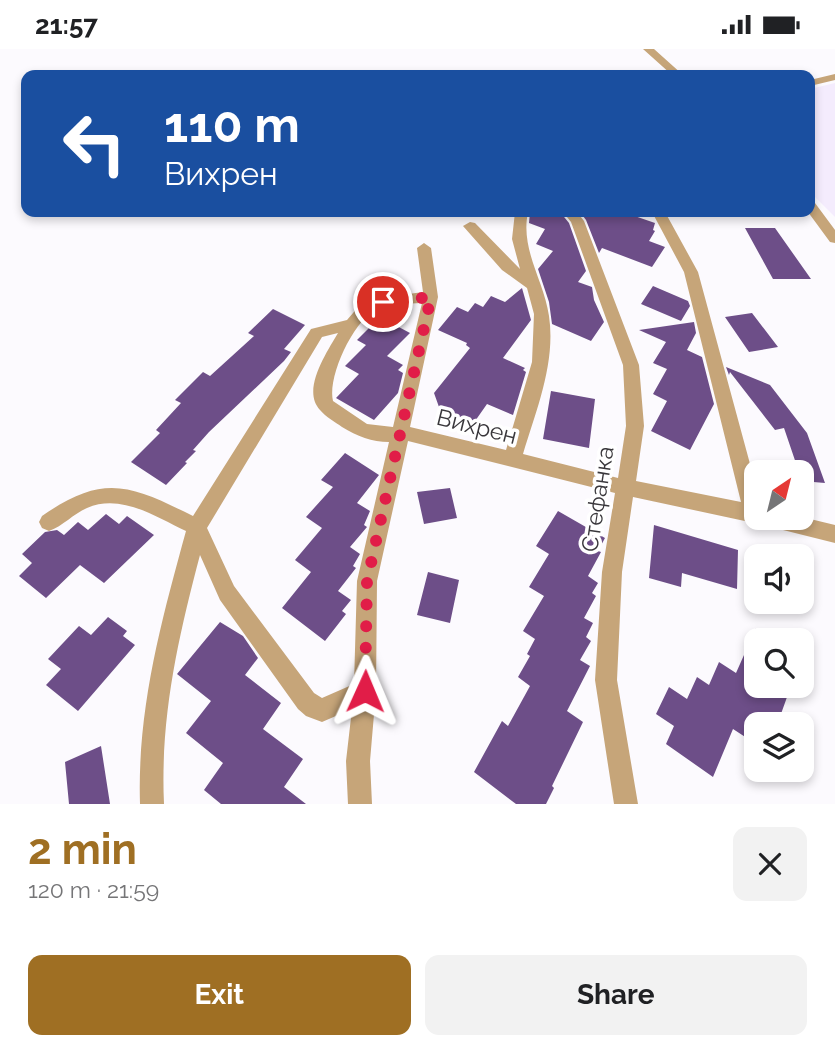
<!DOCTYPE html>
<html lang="en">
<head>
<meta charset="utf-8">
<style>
  :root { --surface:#fff; --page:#f2f2f2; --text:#202124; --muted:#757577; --accent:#9f6f23 }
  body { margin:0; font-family:Raleway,sans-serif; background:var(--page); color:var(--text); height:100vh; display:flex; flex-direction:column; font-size:26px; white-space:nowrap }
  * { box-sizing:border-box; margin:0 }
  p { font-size:23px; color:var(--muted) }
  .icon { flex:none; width:38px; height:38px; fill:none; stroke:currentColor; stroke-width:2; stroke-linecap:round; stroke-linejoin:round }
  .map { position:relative; height:755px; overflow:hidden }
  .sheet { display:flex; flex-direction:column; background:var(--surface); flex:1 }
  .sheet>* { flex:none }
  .guide { position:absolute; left:21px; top:21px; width:794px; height:147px; border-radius:14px; box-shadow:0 4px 10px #0003; background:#1a4fa0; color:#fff; overflow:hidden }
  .needle { width:46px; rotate:35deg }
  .tools { position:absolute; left:744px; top:411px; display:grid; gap:14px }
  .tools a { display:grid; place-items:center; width:70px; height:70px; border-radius:14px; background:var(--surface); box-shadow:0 4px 10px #0003; font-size:35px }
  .pin { position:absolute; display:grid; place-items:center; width:60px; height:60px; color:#fff; margin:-30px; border:4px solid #fff; border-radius:50%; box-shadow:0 2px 7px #0007 }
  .me { position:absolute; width:77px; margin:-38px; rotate:1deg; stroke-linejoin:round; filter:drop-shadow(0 0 5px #0008) }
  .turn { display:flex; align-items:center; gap:24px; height:147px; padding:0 28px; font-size:32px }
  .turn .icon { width:91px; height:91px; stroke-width:2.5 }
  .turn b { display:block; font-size:49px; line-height:60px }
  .round { display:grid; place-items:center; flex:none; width:74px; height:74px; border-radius:14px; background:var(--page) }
  .overview { display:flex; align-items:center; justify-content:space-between; height:119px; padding:0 28px }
  h1 { font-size:42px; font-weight:700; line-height:52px; color:var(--accent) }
  .action { display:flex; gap:14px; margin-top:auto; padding:14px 28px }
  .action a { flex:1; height:80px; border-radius:14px; background:var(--accent); color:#fff; font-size:28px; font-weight:700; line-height:80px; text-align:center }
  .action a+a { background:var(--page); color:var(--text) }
  .status { display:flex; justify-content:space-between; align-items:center; height:49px; padding:0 35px; background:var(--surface); direction:ltr }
  .status svg { height:19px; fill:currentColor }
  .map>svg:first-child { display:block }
  .built { fill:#f4ecfd }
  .building { fill:#6d4e88 }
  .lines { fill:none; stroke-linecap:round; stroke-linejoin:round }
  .minor { fill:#c6a579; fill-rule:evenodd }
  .route { stroke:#e11d48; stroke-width:12; stroke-dasharray:0 21.6 }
  .labels { text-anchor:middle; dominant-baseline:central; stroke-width:7; stroke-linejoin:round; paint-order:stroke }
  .street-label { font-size:23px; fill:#39373b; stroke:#fff }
</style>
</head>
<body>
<div class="status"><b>21:57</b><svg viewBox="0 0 49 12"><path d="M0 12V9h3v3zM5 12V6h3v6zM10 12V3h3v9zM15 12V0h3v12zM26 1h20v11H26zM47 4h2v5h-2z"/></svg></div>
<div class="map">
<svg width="835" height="755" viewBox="0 0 835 755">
  <rect width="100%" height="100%" fill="#fcfafe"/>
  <path class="built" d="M835,34V168L810,143V40Z"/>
  <path class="building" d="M530,163H560L569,174L586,222L578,233L592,238L594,251L604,273L591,292L552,275L549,253L538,220L553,202L536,195L545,180L529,174Z
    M580,163H613L621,166L623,163L655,174L653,181L655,182L649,192L665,198L652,218L602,199L599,204L586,171Z
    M745,179H775L811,230H773Z
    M653,237L688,252L690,257L681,272L641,255Z
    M522,239L531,271L503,309L525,319L523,321L526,323L513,366L487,355L473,375L439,358L434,344L470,299L466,296L467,294L438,281L457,258L468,263L475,254L483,258L491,247L505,253Z
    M273,260L305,276L284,300L291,303L284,312L209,383L193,401L196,402L185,413L187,414L166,436L131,413L160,384L156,381L181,354L175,351L203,323L210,327L254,287L248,284Z
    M752,264L778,298L749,303L725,268Z
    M380,268L410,284L387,307L403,316L398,321L403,324L398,344L374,371L336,349L359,325L345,317L366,296L357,291Z
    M694,273L696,284L687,301L702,308L714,355L690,401L651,382L667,352L653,345L667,320L653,314L666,293L639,281Z
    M726,318L770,336L807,384L825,434L802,432L784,379L775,381L730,323L729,326Z
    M551,342L595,350L589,399L543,390Z
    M345,404L379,426L357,454L370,462L364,476L367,478L350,498L360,505L353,517L356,519L338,542L351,551L342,562L346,565L325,592L282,559L311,523L295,511L322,479L306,468L333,438L321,431Z
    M450,439L457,469L424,475L417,443Z
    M558,462L605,489L598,502L601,503L588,527L598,534L592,544L596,547L584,569L593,574L586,588L591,592L580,611L590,617L567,662L583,673L552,737L554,739L546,755H516L474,723L502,672L508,677L530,637L518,628L530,607L527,605L535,590L523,582L544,547L529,538L549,505L536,497Z
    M106,465L119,475L127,467L154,486L104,534L80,516L46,549L19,527L32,514L22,505L45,483L57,481L64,486L78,473L88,481Z
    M654,476L738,501L737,540L682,524L681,538L649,529Z
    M428,523L459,531L450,574L417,566Z
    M108,568L127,582L123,587L135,596L78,662L46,636L61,620L48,610L79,577L91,586Z
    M220,573L243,587L258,609L245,626L281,654L263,680L303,710L284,738L306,755H221L204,741L223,714L186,684L211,652L177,625Z
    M756,579V637H791L777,676H756V695L733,680L713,728L666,695L674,677L656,665L669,638L687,650L697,628L709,636L719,613L736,624Z
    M101,697L110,755H69L65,713Z"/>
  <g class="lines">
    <path class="minor" d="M643,0H654L683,26H672Z
      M835,25V31L810,37V31Z
      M810,153L815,154L835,181V194L830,193L808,163H810Z
      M515,163H528C520,201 544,231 549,267C556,314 536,362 523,405L618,429L626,377L623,316L571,173L563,163H577L584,172L639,316L644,377L636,432L741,453L684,223L652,163H665L698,223L756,437V469L802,468L835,476V494L771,478L762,471L754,474L633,448L622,523L617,631L638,755H614L595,631L602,523L615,444L408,392L377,532L376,642L370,712L372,755H348L346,712L352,660L322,673L306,667L298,660L220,551L200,506C178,589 160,669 164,755H140C137,660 161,573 186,482C156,468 121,444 87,459C73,465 63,477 49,482L42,479L39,473L42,467C104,424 130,436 193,467L311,280L347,271L359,257L372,250L423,243L417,199L424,194L431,199L438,248L410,378L506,401L532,313L534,265L527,239L502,221L463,177L470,173L475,174L520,220L512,190ZM422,254L393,378L367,375L333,352C327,328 354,269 379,259C392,254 408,255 422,254ZM338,284C327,303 301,341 320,361C326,368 335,373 342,378C357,387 372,393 389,393L357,532L354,635L322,649L314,644L234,537L207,479L322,288Z"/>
  </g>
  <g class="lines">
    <path class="route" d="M365,642L367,532L431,248L383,253"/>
  </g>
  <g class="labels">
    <g class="street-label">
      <text transform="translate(477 377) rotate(14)">Вихрен</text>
      <text transform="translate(597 450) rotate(-81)">Стефанка</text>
    </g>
  </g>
</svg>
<div class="tools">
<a><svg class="needle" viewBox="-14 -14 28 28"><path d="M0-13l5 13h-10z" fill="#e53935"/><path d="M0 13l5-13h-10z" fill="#757577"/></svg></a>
<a><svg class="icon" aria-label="sound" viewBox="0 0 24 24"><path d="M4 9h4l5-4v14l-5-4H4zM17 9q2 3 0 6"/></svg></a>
<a><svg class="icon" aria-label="search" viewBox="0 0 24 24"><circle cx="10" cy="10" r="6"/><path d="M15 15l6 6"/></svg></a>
<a><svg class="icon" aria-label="layers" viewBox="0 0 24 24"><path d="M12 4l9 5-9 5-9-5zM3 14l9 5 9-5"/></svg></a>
</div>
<div class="pin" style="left:383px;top:253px;background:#d93025"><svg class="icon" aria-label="arrive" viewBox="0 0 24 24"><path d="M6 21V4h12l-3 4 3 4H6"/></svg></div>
<svg class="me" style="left:365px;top:642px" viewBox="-20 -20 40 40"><path d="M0-17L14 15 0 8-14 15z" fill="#e11d48" stroke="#fff" stroke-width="4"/></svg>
<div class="guide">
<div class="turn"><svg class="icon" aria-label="left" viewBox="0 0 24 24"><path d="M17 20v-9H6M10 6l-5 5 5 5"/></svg><div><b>110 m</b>Вихрен</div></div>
</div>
</div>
<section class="sheet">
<div class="overview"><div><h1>2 min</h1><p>120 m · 21:59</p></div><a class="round"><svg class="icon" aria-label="close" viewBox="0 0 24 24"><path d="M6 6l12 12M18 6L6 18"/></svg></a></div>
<div class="action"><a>Exit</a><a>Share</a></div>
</section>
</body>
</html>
